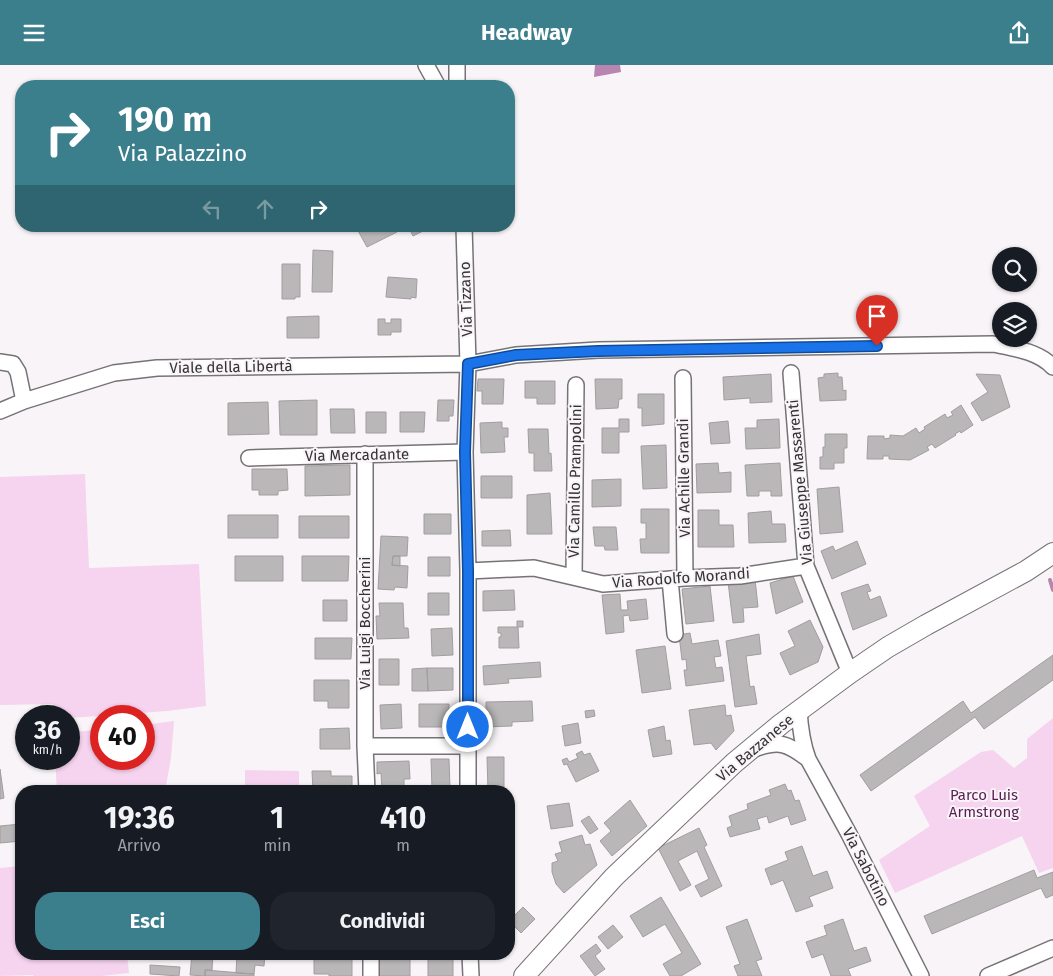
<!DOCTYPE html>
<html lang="it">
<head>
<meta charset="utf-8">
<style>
  :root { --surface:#171b24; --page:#20242c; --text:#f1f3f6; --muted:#9ea1a6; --accent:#3b7f8d }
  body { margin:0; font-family:"Fira Sans",sans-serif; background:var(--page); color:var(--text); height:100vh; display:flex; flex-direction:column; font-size:19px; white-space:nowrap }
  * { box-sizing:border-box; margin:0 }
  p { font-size:16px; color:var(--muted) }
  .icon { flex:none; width:28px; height:28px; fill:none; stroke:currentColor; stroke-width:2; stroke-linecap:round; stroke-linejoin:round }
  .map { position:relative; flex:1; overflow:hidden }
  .drawer { position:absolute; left:15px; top:720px; width:500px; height:175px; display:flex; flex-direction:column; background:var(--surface); border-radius:20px; box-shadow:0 1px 4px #0004 }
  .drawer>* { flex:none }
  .banner { position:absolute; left:15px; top:15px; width:500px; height:152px; border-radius:20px; box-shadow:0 1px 4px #0004; background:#3b7f8d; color:#fff; overflow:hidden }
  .fabs { position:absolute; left:992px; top:182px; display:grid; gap:10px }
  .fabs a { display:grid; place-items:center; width:45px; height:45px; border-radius:50%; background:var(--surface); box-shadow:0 1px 4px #0004; font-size:25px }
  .speed { position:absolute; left:15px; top:640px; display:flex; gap:10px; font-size:25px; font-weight:700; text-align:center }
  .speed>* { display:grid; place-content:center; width:65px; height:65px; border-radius:50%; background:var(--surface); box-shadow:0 1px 4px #0004; line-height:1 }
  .speed small { font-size:12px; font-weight:400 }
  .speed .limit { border:8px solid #d22; background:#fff; color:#111 }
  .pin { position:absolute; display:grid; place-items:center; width:42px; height:42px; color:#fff; margin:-51px -21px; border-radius:50% 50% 50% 0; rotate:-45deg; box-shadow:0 0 5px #0007 }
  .pin .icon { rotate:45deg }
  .me { position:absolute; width:55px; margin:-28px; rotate:0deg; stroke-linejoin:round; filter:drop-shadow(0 0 4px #0008) }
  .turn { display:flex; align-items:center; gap:18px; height:105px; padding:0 20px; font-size:22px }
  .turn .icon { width:65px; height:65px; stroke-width:2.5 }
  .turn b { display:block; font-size:35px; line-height:42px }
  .lanes { display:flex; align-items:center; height:48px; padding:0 20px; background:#0003; justify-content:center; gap:25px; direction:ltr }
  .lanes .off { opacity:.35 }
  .eta { display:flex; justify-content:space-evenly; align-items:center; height:85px; text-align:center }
  .eta b { font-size:30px; font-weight:700; line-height:35px }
  .action { display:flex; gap:10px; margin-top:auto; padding:10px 20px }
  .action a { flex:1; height:58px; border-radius:20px; background:var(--accent); color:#fff; font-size:20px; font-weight:700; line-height:58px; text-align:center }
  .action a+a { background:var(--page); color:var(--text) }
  header { display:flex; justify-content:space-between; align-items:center; height:65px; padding:0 20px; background:var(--accent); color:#fff; font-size:22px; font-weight:700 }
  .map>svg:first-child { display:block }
  .green { fill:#f6d3ef }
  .water { fill:#b885b0 }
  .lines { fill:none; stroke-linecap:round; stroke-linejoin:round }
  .stream { stroke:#b885b0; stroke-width:4 }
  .building { fill:#bab7b9; stroke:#a19ea0 }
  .minor-casing { stroke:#767376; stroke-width:18 }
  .major-casing { stroke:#767376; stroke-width:22 }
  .minor { stroke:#fff; stroke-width:15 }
  .major { stroke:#fff; stroke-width:20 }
  .route-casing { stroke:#114b97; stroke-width:12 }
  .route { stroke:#1a73e8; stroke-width:9 }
  .labels { text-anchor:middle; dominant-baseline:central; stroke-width:4; stroke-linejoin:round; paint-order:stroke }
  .street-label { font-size:15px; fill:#343334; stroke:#f8f4f7 }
  .park-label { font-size:15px; fill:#5b1d54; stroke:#f8f4f7 }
</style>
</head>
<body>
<header><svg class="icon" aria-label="menu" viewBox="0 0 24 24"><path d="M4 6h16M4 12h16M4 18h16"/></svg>Headway<svg class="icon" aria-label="share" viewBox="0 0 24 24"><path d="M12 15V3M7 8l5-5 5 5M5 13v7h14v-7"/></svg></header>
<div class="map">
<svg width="1053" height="911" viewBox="0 0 1053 911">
  <rect width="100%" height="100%" fill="#f8f4f7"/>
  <path class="green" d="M85,409L89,503L199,499L206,641L167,646L69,653V651H63L53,639L0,640V412Z
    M1053,653V803L1039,808L1022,771L895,828L879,795L930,761L914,731L981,687L993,685L1014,703L1027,693V674Z
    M174,656L171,693L165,726H57L55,694H69V670L77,667L101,664V694H144V660Z
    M245,705L299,706V726H245Z
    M21,801V889H127L129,908L101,911H33V910L0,911V803Z"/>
  <path class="water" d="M595,0H620L621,7L594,12Z"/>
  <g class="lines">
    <path class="stream" d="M1050,515L1053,525"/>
  </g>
  <path class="building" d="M358,161H394L397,167L367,182L356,162Z
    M408,161H433L413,171Z
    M313,185L333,186L332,227H312Z
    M282,199H300V232H295V234H282Z
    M388,212L417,214L416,233L411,232V234L386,232Z
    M319,251V273H287V252Z
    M378,254H385V258H391V254H401V267H391V270H378Z
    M838,308V312H842L843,326L846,325V335L820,336L818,313L824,312V309Z
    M771,309L772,337L750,338V333L724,335L723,312Z
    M976,309L1000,310L1010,342L982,356L971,338L988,327Z
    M478,314H504L503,339H482V326H477Z
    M595,314H622V334H619L618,343L596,344Z
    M525,316H555V339H537V333H525Z
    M638,329H664V359L642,361V343H638Z
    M317,335V370H280L279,336Z
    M438,335H454L453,351H449V356H437Z
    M268,337L269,369L228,370V338Z
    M961,340L973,360L961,368L960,366L955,369L956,370L935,383L932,379L927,382L929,385L910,395L889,394V391H883V394H867L868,371H884V374L890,373V370L903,371L916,363L919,368L925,364L924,362L945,349L947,353L953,350L951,347Z
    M330,344H354L355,368H331Z
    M366,347H386V368H366Z
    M400,347H425L424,367H400Z
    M619,354H629V367H619V388H602V363H619Z
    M779,354L780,383L746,384L745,363H757V355Z
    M728,356L730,378L711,379L709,358Z
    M502,357V363H508V372H504L505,387L481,388L480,358Z
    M528,364H548L549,389L551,388L552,406H534V388H529Z
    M825,369H847V383H844V398H834V404H820V392H823V382H825Z
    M666,380L667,423L643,424L641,381Z
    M718,398L719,408L731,407V427L697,428L696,399Z
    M780,398L782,431H771V426H759V431H747L745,400Z
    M350,400V430L305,431V401Z
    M252,404H287L288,425L278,426V430H259V425H252Z
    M481,411H512V433H481Z
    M621,414V441L592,442V415Z
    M839,422L843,467L820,469L817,424Z
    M550,428L552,469H527V430Z
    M641,444H669V488H641L640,474H646V458H641Z
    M698,445H719V460H733L734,482H698Z
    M771,446L772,459H785L786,477L749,478L748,448Z
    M424,449H451V469H424Z
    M228,450H278V473H228Z
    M299,451H349V473H299Z
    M593,462H616L618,485H605L604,481H595Z
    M510,465L511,481H482V466Z
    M381,471L408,472L407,491H393L392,500L408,501L407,523L395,522L394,525L378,524Z
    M857,476L866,499L832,514L821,486L833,481L835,486Z
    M235,491H283V516H235Z
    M302,491H349L348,516H302Z
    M393,491H400V501L392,500Z
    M428,492H450V511H428Z
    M793,511L803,537L776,549L770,518Z
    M755,514L758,542L743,543L744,557L733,558L728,517Z
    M868,519L871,526L867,527L870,535L880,531L887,551L853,565L841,528Z
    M710,521L714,556L686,559L682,524Z
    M514,525L515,545L483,546V526Z
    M428,528H449V550H428Z
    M620,529L621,545H628L627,536L646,534L648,554L630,556L629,550L623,551L624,567L606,569L602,530Z
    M323,535H347V556H323Z
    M379,538H403L404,563H408L409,573L377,574L376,551H380Z
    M810,555L823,582L818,597L790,610L780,588L795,581L788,566Z
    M517,556H523V562H518L519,583H499V572H501V568H498V562H517Z
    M452,563L453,590L432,591L431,564Z
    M690,568L692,579L718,575L721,591L714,592L716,603L722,602L724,616L686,621L684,605H687L686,594L682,595L679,570Z
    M759,569L761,589L746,591L750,622L754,621L757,639L735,642L726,576Z
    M315,573H352L351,594H315Z
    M665,581L671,624L642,628L636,585Z
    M1053,590V615L984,664L975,652L871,726L860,710L963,636L971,648Z
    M379,594H399V620H379Z
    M540,597L541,612L508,614L509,618L484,620L483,601Z
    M427,603L428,626H412V604Z
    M427,603H453V625L428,626Z
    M314,615H349V643H328V636H314Z
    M532,636L533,656L512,657V661L486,662V637Z
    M401,639L402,663L381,664L380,640Z
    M419,639H449V649H451L452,662H419Z
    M725,640L726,651L731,650L734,666L716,685L711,678L694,680L689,645Z
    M594,645L595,651L586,653L585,646Z
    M578,658L581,678L565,681L562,661Z
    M664,661L666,676L670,675L672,689L653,692L648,665Z
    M349,663L350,684H320V664Z
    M582,686L584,690L590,688L599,706L576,717L567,699L564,700L562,695L567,693L569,697L578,693L576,689Z
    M487,692H504V726H488Z
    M431,694H449L450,723L432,724Z
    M409,696L410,714H404V725L382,726L381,708L377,709V697Z
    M0,704L4,733L0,734Z
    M312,706H331V711H352V726H313Z
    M785,719L788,726L791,725L795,736L799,735L806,755L791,760L788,751L769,758L767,751L757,754L760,764L730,772L727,763L732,761L729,751L748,744L747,739L771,730L769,725Z
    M630,735L647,761L612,791L600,776L611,766L604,758Z
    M569,738L573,761L551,764L547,741Z
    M509,751H514V774H509Z
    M589,751L598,764L590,769L581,756Z
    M21,759V776L0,778V761Z
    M699,763L707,780L704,782L722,821L701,832L695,821L709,814L697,786L678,796L691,820L680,826L658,783Z
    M582,770L585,780L590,779L597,800L564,828L556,819L552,807V798L558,796L555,789L562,787L559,777Z
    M802,781L813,811L827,806L833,823L809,832L813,841L796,847L783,815L771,820L765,804L788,795L785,787Z
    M1034,805L1037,813L1053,807V830L1046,833L1041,823L932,869L924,851Z
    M661,832L701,899L681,911H670L663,899L682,888L665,859L643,872L630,851Z
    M523,842L535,854L521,868L509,856Z
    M747,854L762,894L756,896L762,911H738L734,901L740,899L726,862Z
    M843,854L854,886L866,882L871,896L848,904L851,911H831L823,889L812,893L806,877L827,870L824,861Z
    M613,860L623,872L608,884L598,872Z
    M596,879L601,886L595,891L605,904L595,911L580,891Z
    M192,889H213L212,905H205V911L190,910Z
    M237,889H265L264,901L255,900L254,909L236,908Z
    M428,889H453V911H428Z
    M475,889H502L499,892L475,893Z
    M314,890H352V911H329V909H314Z
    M410,890V911H379V891Z
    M150,900L180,902L179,911L150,909Z
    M205,905L254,909V911H205Z"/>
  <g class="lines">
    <g class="minor-casing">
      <path id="minor" d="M426,0L436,18L437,21
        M457,21V0
        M464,161L468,299L465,387L468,506V726
        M0,297L13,299L18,307L24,336
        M791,308L806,501L850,608
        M683,313L685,513
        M0,346L24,336L114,308L157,303L468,299L516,290L598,285L993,279C1013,283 1038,286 1053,302
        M365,389V681L367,726
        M249,393L465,387
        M468,506L534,503L603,519L685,513L740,511L806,501
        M574,512L576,320
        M670,514L675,569
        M365,681H468
        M754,684C779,675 787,678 808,694C802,678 800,662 799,645
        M808,694L849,769L921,911
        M371,889V911
        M470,889L471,911
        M988,911L1053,883"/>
    </g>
    <g class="major-casing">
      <path id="major" d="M524,911L614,812L734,698L781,659L850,608L888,582L926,560L1026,506L1053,488"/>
    </g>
    <use href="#minor" class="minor"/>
    <use href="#major" class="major"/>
  </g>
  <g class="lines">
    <g class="route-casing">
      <path id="route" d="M468,662V506L465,387L468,299L516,290L598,286L877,281"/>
    </g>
    <use href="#route" class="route"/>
  </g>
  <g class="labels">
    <g class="street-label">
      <text transform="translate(466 234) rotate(-92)">Via Tizzano</text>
      <text transform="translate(231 302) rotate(-1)">Viale della Libertà</text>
      <text transform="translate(357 390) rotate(-1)">Via Mercadante</text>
      <text transform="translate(684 413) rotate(-91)">Via Achille Grandi</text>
      <text transform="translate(575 416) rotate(-89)">Via Camillo Prampolini</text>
      <text transform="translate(800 417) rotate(-95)">Via Giuseppe Massarenti</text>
      <text transform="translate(681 513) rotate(-4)">Via Rodolfo Morandi</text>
      <text transform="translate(365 558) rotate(-90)">Via Luigi Boccherini</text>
      <text transform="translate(755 683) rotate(-40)">Via Bazzanese</text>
      <text transform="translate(866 802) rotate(63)">Via Sabotino</text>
    </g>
    <g class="park-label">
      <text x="984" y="730">Parco Luis<tspan x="984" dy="17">Armstrong</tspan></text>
    </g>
  </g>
</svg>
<div class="fabs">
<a><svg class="icon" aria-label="search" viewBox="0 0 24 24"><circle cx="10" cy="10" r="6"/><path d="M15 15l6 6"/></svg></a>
<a><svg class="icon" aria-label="layers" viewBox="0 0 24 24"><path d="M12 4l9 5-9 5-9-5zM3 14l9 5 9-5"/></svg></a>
</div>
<div class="speed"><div>36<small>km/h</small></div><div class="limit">40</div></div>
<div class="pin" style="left:877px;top:281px;background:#d93025"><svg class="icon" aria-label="arrive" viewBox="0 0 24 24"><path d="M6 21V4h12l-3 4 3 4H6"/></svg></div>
<svg class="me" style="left:468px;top:662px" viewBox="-20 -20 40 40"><circle r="17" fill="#1a73e8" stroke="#fff" stroke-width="3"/><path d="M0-11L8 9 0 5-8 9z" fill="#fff"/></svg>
<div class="banner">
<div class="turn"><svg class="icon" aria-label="right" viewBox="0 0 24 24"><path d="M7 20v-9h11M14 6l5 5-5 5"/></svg><div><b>190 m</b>Via Palazzino</div></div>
<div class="lanes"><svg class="icon off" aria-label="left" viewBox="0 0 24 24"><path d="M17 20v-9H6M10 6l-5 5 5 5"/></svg><svg class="icon off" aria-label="ahead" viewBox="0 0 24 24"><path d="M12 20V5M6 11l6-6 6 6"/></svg><svg class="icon" aria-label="right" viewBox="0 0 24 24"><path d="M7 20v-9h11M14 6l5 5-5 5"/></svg></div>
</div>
<section class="drawer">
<div class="eta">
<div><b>19:36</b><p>Arrivo</p></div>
<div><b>1</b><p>min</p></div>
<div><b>410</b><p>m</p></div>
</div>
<div class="action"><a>Esci</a><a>Condividi</a></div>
</section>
</div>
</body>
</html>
